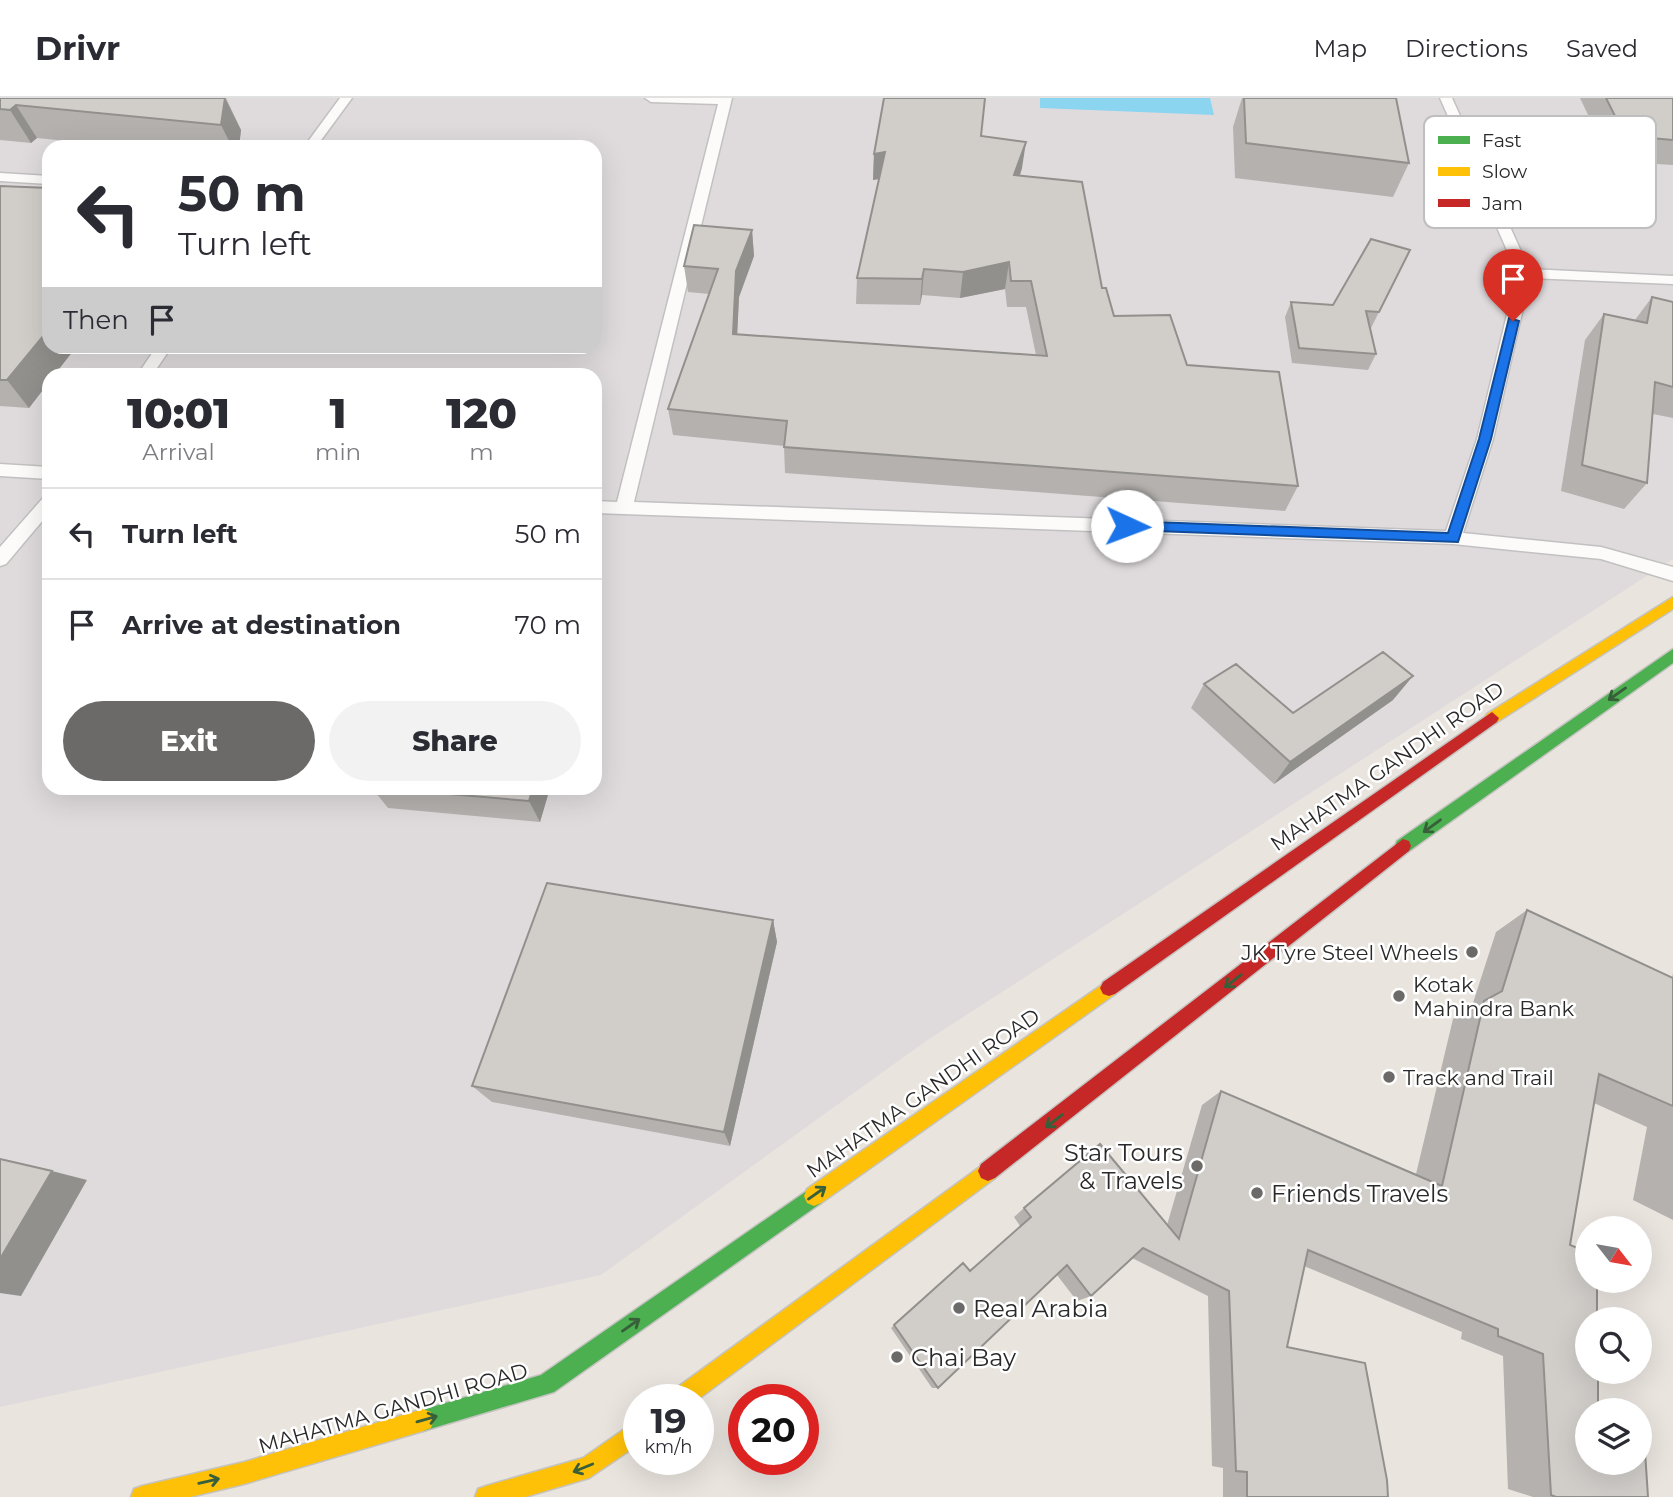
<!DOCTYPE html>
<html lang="en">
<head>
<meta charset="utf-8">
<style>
  :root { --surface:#fff; --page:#f2f2f3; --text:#2b2b33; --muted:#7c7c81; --line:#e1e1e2; --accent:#6c6a68 }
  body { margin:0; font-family:Montserrat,sans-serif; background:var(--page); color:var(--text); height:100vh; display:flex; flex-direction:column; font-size:26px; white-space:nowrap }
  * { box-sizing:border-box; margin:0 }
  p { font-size:23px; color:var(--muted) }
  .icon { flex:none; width:38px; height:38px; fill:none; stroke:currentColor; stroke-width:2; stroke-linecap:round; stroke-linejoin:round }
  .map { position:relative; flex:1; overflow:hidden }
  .panel { position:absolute; left:42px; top:270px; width:560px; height:427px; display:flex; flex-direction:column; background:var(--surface); border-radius:21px; box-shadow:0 7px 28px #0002 }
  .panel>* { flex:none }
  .hud { position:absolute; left:42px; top:42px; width:560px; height:214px; border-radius:21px; box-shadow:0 7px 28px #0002; background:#fff; color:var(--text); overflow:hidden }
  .needle { width:46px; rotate:121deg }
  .tools { position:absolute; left:1575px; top:1118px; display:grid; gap:14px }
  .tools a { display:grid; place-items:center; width:77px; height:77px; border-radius:50%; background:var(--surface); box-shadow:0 7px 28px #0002; font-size:35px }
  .speed { position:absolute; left:623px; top:1286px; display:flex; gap:14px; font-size:35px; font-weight:700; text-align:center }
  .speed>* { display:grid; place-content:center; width:91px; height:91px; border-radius:50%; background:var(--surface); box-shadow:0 7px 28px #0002; line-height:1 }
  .speed small { font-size:18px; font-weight:400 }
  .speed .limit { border:10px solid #d22; background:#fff; color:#111 }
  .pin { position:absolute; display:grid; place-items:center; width:60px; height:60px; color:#fff; margin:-72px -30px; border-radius:50% 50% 50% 0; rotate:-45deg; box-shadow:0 0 7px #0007 }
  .pin .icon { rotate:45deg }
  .me { position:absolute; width:77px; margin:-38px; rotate:92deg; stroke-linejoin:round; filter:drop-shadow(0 0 5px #0008) }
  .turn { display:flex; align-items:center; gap:24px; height:147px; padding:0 21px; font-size:32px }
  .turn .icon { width:91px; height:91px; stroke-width:2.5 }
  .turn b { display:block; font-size:49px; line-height:60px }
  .then { display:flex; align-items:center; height:66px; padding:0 21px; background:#0003; gap:14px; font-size:26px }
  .eta { display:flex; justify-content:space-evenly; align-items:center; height:119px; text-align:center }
  .eta b { font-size:42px; font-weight:800; line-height:49px }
  .button { display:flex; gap:14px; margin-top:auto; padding:14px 21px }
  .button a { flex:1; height:80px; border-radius:42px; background:var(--accent); color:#fff; font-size:28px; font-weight:800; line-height:80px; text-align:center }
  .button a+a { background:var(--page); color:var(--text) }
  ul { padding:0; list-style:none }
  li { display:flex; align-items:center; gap:21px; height:91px; padding:0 21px; border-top:2px solid var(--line) }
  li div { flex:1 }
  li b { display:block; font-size:26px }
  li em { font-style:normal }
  header { display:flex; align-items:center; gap:42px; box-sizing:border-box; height:98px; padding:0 35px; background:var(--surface); border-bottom:2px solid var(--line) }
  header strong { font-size:33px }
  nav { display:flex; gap:38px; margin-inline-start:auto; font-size:24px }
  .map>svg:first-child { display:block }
  .industrial { fill:#dfdbdd; fill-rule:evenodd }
  .water { fill:#8cd5f0 }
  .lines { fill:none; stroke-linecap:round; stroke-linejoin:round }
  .lane-casing { stroke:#c2c0c0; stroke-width:3 }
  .fast-casing { stroke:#c4c3c0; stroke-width:3 }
  .slow-casing { stroke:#c4c3c0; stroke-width:3 }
  .jam-casing { stroke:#c4c3c0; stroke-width:3 }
  .lane { fill:#fcfbfa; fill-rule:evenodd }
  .fast { fill:#4caf50; fill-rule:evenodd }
  .slow { fill:#ffc107; fill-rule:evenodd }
  .jam { fill:#c62828; fill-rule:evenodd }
  .wall { fill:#b4b1ae }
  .shaded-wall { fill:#92908d }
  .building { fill:#d1ceca; stroke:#92908d; stroke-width:2 }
  .oneway { stroke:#375f39 }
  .route { fill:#1a73e8; stroke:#114b97; stroke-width:2 }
  .poi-dot { fill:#6c6a68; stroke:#fff; stroke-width:2.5 }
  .labels { text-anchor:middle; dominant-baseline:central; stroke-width:5; stroke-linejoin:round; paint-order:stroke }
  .street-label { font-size:21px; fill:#292929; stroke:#fff }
  .poi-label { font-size:21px; fill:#292929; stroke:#fff; text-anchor:start }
  .near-poi-label { font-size:24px; fill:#292929; stroke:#fff; text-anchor:start }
  .key { fill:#fff; stroke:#bfbfbf; stroke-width:2 }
  .key-label { font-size:19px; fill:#292929 }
</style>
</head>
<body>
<header>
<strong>Drivr</strong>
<nav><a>Map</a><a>Directions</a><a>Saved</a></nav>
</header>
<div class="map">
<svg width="1673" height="1399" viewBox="0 0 1673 1399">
  <rect width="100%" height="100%" fill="#e9e4de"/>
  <path class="industrial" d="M0,0H1673V461L926,943L601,1177L0,1309ZM49,49H595V248H49ZM49,276H595V690H49Z"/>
  <path class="water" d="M1040,0H1210L1214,17L1040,10Z"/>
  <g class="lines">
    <g class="lane-casing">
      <path id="lane" d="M340,0H352L316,49H304Z
        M645,0H732L634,404L1446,433L1477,341L1517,175L1440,0H1452L1529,171L1673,178V186L1530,180L1493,341L1463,435L1601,449L1673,469V483L1601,461L1453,446L595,415V403L617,404L718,6L651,4Z
        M0,75L49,78V86L0,83Z
        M157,248H172L153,276H138Z
        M0,366L49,369V381L0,378Z
        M49,398V415L6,466L0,468V449L43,400Z"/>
    </g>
    <g class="fast-casing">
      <path id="fast" d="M1673,551V565L1409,753L1403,755L1397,753L1395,748L1397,743Z
        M814,1088L821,1091L824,1098L821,1105L554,1294L423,1333L415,1330L412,1322L415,1314L541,1277Z"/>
    </g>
    <g class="slow-casing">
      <path id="slow" d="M1673,499V511L1497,624H1487L1485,620L1487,616Z
        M1109,882L1115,884L1118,890L1115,896L821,1105L814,1108L807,1105L804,1098L807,1091Z
        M988,1063L995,1066L998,1073L995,1080L697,1302H668L671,1294Z
        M423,1311L431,1314L434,1322L431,1330L423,1333L244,1386L190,1399H131L134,1391L142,1388L244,1364Z
        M639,1321V1346L589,1380L525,1399H475L478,1391L486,1388L583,1360Z"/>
    </g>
    <g class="jam-casing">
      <path id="jam" d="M1492,614L1499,620L1497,624L1115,896L1109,898L1103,896L1100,890L1103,884Z
        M1403,741L1409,743L1411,748L1409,753L995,1080L988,1083L981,1080L978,1073L981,1066Z"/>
    </g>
    <use href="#lane" class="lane"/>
    <use href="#fast" class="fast"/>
    <use href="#slow" class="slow"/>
    <use href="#jam" class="jam"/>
  </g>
  <path class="wall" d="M0,0H226L241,32L239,49H127L37,40L31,45L0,42Z
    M1242,0H1396L1409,65L1393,99L1235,80L1233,29Z
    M1580,0H1673V67L1624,64L1616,47L1602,46Z
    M981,38L1022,70L1020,78L1102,190L1114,218L1187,267L1298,388L1285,413L785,375L784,348L673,337L668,311L709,196L688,194L684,168L752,132L754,158L739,199L737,236L1036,257L1026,209H1007L1005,191L960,200L922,197L920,207L856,206L857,180L879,81L873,82L874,56Z
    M0,88L49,248H77L55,276H49V284L29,310L0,308Z
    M1652,199L1673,204V320L1653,316L1647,385L1624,411L1561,393L1585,242L1604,216L1635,222Z
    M1291,204L1379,214L1371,230H1370L1376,256L1368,272L1292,265L1285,219Z
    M1204,586L1293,615L1393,602L1274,686L1191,610Z
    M372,690H550L540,724L388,710Z
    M1527,812L1672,880L1673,875V1122L1633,1102L1647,1029L1594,1005L1570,1147L1598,1306L1648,1399H1533L1508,1391L1503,1258L1461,1241L1462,1234L1304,1168L1287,1249L1388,1399H1223V1370L1212,1368L1208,1198L1132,1160L1091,1198L1077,1203L1057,1177L938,1290H932L891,1230L963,1165L970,1173L1020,1128L1014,1119L1024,1110L1167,1127L1202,1007L1221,993L1416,1076L1453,921L1471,911L1496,834Z
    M773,822L777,844L730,1048L492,1004L472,988Z"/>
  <path class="shaded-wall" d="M225,0L241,32L239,49H232L221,27Z
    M16,7L37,40L31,45L10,12Z
    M1026,44L1022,70L1011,103L1014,77Z
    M885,54L884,80L873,82L874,56Z
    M752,132L754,158L739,199L736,262L733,236L736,173Z
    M1009,164L1005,191L960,200L963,174Z
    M924,171L922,197L920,207L922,181Z
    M49,231V248H77L55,276H49V284L29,310L7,282Z
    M1413,578L1393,602L1274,686L1290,664Z
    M533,690H550L540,724L529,703Z
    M773,822L777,844L730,1048L724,1034Z
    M52,1073L87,1082L21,1198L0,1195V1161Z"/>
  <path class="building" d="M0,0H225L221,27L16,7L10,12L0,11Z
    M884,0H985L981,38L1026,44L1014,77L1082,84L1102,190H1106L1114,218L1170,217L1187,267L1279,274L1298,388L784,349L787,323L668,311L718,171L684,168L694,127L752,132L736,173L733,236L1047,258L1031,183H1011L1009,164L963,174L924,171L922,181L857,180L885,54L874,56Z
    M1244,0H1396L1409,65L1246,45Z
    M1606,0H1673V42L1640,39L1631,23L1617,22Z
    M0,88L49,90V231L7,282H0Z
    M1371,141L1410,152L1379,214L1366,213L1376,256L1299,250L1291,204L1333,207Z
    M1652,199L1673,204V289L1655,284L1647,385L1582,367L1604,216L1647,225Z
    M1383,554L1413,578L1290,664L1204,586L1236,566L1293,615Z
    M380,690H533L529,703Z
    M547,785L773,822L724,1034L472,988Z
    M1527,812L1673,880V1008L1599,976L1570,1147L1587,1154V1183H1597V1222H1587V1274H1598V1306L1615,1312H1587V1365H1640V1322L1643,1323L1648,1399H1556L1551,1397L1543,1256L1498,1238V1231L1308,1152L1287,1249L1365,1265L1387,1382L1388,1399H1247V1374L1236,1373L1229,1193L1143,1150L1091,1198L1067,1167L938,1290L894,1227L963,1165L970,1173L1031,1119L1024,1110L1100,1046L1179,1141L1221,993L1442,1088L1484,903L1502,893Z
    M0,1061L52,1073L0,1161Z"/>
  <defs><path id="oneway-shaft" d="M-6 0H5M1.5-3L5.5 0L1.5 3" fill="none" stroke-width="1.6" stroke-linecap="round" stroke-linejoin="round" transform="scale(1.75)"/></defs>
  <g class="oneway">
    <use href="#oneway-shaft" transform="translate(1617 596) rotate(145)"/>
    <use href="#oneway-shaft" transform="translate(1432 728) rotate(144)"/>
    <use href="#oneway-shaft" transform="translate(1233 883) rotate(142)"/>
    <use href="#oneway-shaft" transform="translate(1054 1023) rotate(142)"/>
    <use href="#oneway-shaft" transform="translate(817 1095) rotate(-35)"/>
    <use href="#oneway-shaft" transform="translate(631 1227) rotate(-35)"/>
    <use href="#oneway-shaft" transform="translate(427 1321) rotate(-16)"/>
    <use href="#oneway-shaft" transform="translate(583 1370) rotate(158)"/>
    <use href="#oneway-shaft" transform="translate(209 1383) rotate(-13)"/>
  </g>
  <path class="route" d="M1509,220L1519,223L1491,341L1458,444L1127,432L1120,428L1127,423L1448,435L1479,341Z"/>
  <g class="poi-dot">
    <circle cx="1472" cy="854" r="7"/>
    <circle cx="1399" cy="898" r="7"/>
    <circle cx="1389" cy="979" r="7"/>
    <circle cx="1197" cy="1068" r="7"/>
    <circle cx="1257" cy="1095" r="7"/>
    <circle cx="959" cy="1210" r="7"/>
    <circle cx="897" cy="1259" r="7"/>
  </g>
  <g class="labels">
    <g class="street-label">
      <text transform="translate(1387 668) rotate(-35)">MAHATMA GANDHI ROAD</text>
      <text transform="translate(923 995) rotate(-35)">MAHATMA GANDHI ROAD</text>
      <text transform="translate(393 1310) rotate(-16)">MAHATMA GANDHI ROAD</text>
    </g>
    <g class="poi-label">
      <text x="1458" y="854" text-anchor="end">JK Tyre Steel Wheels</text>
      <text x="1413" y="886">Kotak<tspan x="1413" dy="24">Mahindra Bank</tspan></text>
      <text x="1403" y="979">Track and Trail</text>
    </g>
    <g class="near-poi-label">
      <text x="1183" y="1054" text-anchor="end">Star Tours<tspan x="1183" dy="28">&amp; Travels</tspan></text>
      <text x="1271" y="1095">Friends Travels</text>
      <text x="973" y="1210">Real Arabia</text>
      <text x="911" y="1259">Chai Bay</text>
    </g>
  </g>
  <rect x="1424" y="18" width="232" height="112" rx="10" class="key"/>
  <rect x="1438" y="38" width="32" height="8" fill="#4caf50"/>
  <rect x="1438" y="69" width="32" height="9" fill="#ffc107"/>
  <rect x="1438" y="101" width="32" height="8" fill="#c62828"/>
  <g class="key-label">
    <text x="1482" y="49">Fast</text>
    <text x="1482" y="80">Slow</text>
    <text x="1482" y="112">Jam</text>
  </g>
</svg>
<div class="tools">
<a><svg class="needle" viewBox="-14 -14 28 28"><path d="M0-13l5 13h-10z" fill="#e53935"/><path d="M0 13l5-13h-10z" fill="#7c7c81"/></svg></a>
<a><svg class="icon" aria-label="search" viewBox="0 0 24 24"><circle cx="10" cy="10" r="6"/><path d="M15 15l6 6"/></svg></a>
<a><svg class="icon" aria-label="layers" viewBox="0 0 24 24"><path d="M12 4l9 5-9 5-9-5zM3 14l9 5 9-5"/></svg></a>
</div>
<div class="speed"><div>19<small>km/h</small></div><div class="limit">20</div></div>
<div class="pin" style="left:1513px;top:223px;background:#d93025"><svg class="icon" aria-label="arrive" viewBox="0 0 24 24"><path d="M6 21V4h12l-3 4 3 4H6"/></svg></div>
<svg class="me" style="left:1127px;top:428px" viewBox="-20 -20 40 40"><circle r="19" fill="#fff"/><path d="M0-13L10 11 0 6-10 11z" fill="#1a73e8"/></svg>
<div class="hud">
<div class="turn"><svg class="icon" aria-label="left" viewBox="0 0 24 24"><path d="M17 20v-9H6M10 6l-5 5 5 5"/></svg><div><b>50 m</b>Turn left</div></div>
<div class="then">Then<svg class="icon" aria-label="arrive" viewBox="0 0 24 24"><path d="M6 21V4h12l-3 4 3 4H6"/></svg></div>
</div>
<section class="panel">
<div class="eta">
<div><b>10:01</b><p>Arrival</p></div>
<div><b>1</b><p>min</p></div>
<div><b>120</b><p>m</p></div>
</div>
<ul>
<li><svg class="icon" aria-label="left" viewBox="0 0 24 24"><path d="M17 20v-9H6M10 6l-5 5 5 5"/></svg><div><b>Turn left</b></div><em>50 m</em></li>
<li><svg class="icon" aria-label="arrive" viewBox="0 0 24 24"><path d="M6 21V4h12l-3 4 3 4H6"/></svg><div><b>Arrive at destination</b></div><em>70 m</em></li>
</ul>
<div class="button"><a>Exit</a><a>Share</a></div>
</section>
</div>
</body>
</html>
